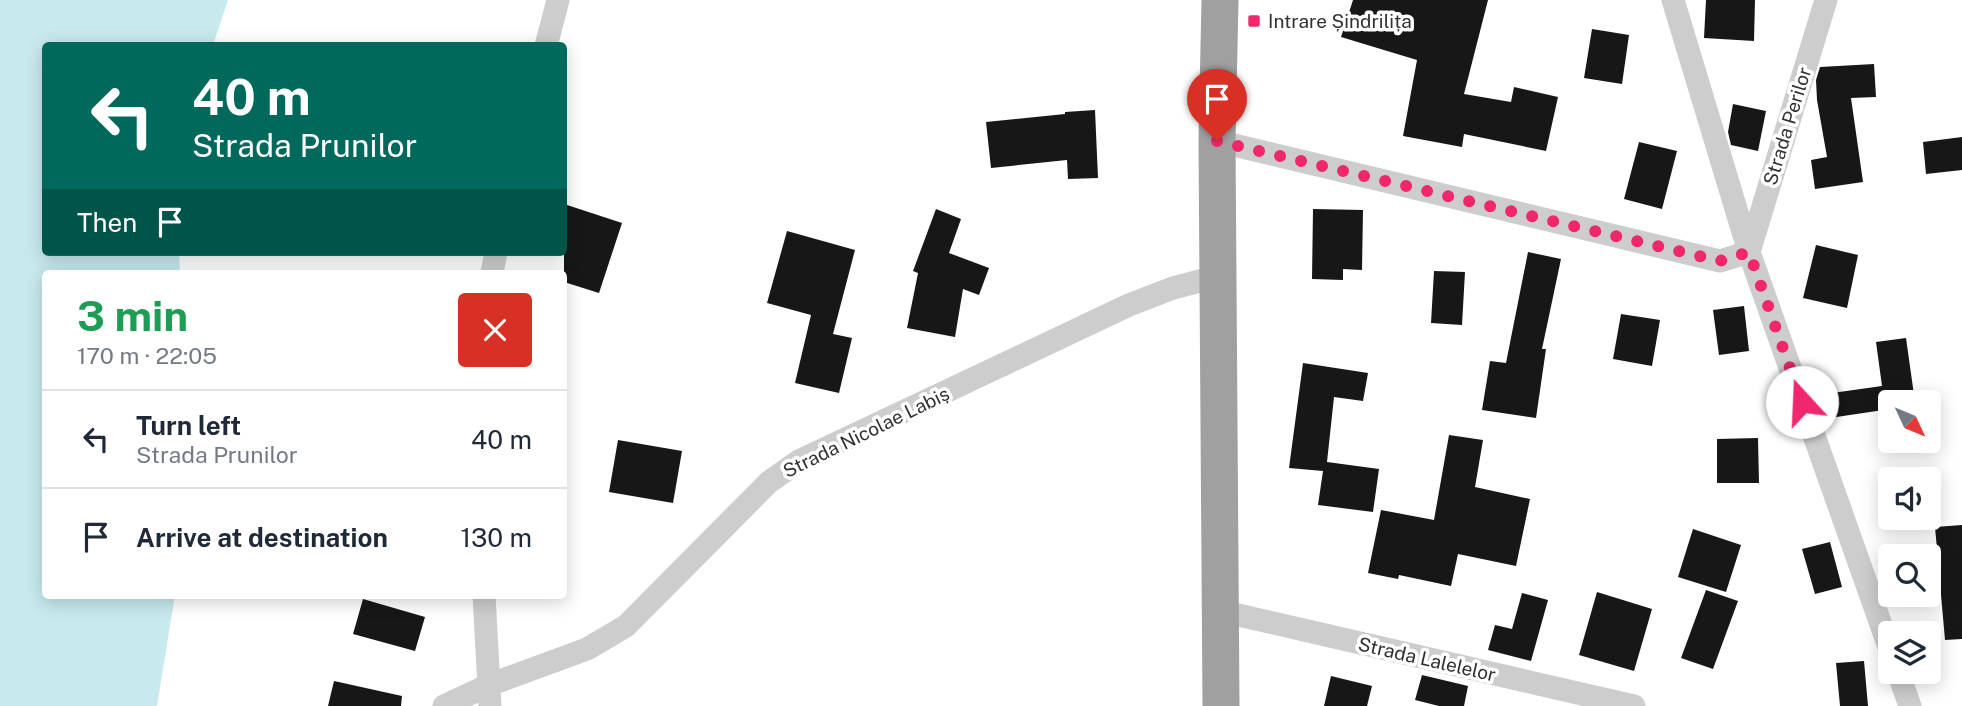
<!DOCTYPE html>
<html lang="en">
<head>
<meta charset="utf-8">
<style>
  :root { --surface:#fff; --page:#f6f6f7; --text:#1f2937; --muted:#747a83; --line:#e0e1e3 }
  body { margin:0; font-family:"Public Sans",sans-serif; background:var(--page); color:var(--text); height:100vh; display:flex; flex-direction:column; font-size:26px; white-space:nowrap }
  * { box-sizing:border-box; margin:0 }
  p { font-size:23px; color:var(--muted) }
  .icon { flex:none; width:38px; height:38px; fill:none; stroke:currentColor; stroke-width:2; stroke-linecap:round; stroke-linejoin:round }
  .map { position:relative; flex:1; overflow:hidden }
  .details { position:absolute; left:42px; top:270px; width:525px; height:329px; display:flex; flex-direction:column; background:var(--surface); border-radius:7px; box-shadow:0 4px 18px #0003 }
  .details>* { flex:none }
  .banner { position:absolute; left:42px; top:42px; width:525px; height:214px; border-radius:7px; box-shadow:0 4px 18px #0003; background:#00695c; color:#fff; overflow:hidden }
  .needle { width:46px; rotate:134deg }
  .tools { position:absolute; left:1878px; top:390px; display:grid; gap:14px }
  .tools a { display:grid; place-items:center; width:63px; height:63px; border-radius:7px; background:var(--surface); box-shadow:0 4px 18px #0003; font-size:35px }
  .pin { position:absolute; display:grid; place-items:center; width:60px; height:60px; color:#fff; margin:-72px -30px; border-radius:50% 50% 50% 0; rotate:-45deg; box-shadow:0 0 7px #0007 }
  .pin .icon { rotate:45deg }
  .me { position:absolute; width:77px; margin:-38px; rotate:340deg; stroke-linejoin:round; filter:drop-shadow(0 0 5px #0008) }
  .turn { display:flex; align-items:center; gap:24px; height:147px; padding:0 35px; font-size:32px }
  .turn .icon { width:91px; height:91px; stroke-width:2.5 }
  .turn b { display:block; font-size:49px; line-height:60px }
  .then { display:flex; align-items:center; height:66px; padding:0 35px; background:#0003; gap:14px; font-size:26px }
  .round { display:grid; place-items:center; flex:none; width:74px; height:74px; border-radius:7px; background:var(--page) }
  .summary { display:flex; align-items:center; justify-content:space-between; height:119px; padding:0 35px }
  h1 { font-size:42px; font-weight:700; line-height:52px; color:#1e9e55 }
  ul { padding:0; list-style:none }
  li { display:flex; align-items:center; gap:21px; height:98px; padding:0 35px; border-top:2px solid var(--line) }
  li div { flex:1 }
  li b { display:block; font-size:26px }
  li em { font-style:normal }
  .map>svg:first-child { display:block }
  .water { fill:#c8eaef }
  .building { fill:#171717 }
  .lines { fill:none; stroke-linecap:round; stroke-linejoin:round }
  .minor { stroke:#cdcdcd; stroke-width:23 }
  .trunk { stroke:#a0a0a0; stroke-width:37 }
  .route { stroke:#f1276d; stroke-width:12; stroke-dasharray:0 21.6 }
  .poi-dot { fill:#f1276d; stroke:#fff; stroke-width:2.5 }
  .labels { text-anchor:middle; dominant-baseline:central; stroke-width:7; stroke-linejoin:round; paint-order:stroke }
  .poi-label { font-size:19px; fill:#303030; stroke:#fff; text-anchor:start }
  .street-label { font-size:19px; fill:#303030; stroke:#fff }
</style>
</head>
<body>
<div class="map">
<svg width="1962" height="706" viewBox="0 0 1962 706">
  <rect width="100%" height="100%" fill="#fff"/>
  <path class="water" d="M0,0H228L213,45L46,46V252H179L180,273H46V595H175L157,706H0Z"/>
  <path class="building" d="M1353,0H1488L1464,94L1511,102L1514,87L1558,97L1546,151L1464,134L1462,147L1403,136L1417,60L1341,37Z
    M1706,0H1755L1754,41L1704,38Z
    M1592,29L1629,35L1622,84L1584,78Z
    M1874,64L1876,97L1851,98L1863,182L1815,189L1811,160L1827,157L1817,100L1816,80L1820,67Z
    M1733,104L1766,111L1758,151L1731,145L1728,132Z
    M1095,110L1098,178L1068,179L1067,160L991,168L986,122L1065,114V112Z
    M1962,137V170L1926,174L1923,142Z
    M1639,142L1677,151L1662,209L1624,199Z
    M564,204L622,223L599,293L564,282Z
    M936,209L961,219L949,253L989,268L979,295L963,289L955,337L907,328L918,273L913,271Z
    M1313,209L1363,210L1362,270L1343,269V280L1312,279Z
    M787,231L855,250L833,334L852,338L839,393L795,383L811,315L767,303Z
    M1816,245L1858,255L1847,308L1803,298Z
    M1528,252L1561,259L1542,349H1546L1536,418L1482,410L1490,361L1506,363Z
    M1434,271L1465,272L1462,325L1431,323Z
    M1744,306L1749,351L1719,355L1713,310Z
    M1621,314L1660,320L1652,366L1613,359Z
    M1906,338L1915,402H1890V409L1823,419L1818,395L1882,386L1876,342Z
    M1303,363L1368,373L1363,401L1334,397L1327,462L1379,469L1373,512L1318,505L1323,471L1289,468Z
    M1449,435L1483,440L1475,487L1530,499L1516,566L1458,554L1451,586L1399,575L1398,579L1368,573L1381,510L1434,520Z
    M1758,438L1759,483H1717V439Z
    M618,440L682,451L673,503L609,492Z
    M1962,525V639L1945,640L1935,527Z
    M1693,529L1741,545L1726,592L1678,577Z
    M1830,542L1842,587L1815,594L1802,549Z
    M1706,590L1738,601L1713,669L1681,658Z
    M1597,592L1652,609L1634,671L1579,655Z
    M1522,593L1548,600L1531,661L1488,650L1495,625L1512,629Z
    M363,599L425,617L415,651L353,634Z
    M1864,661L1868,706H1840L1836,663Z
    M1422,675L1468,686L1464,706H1439L1415,700Z
    M1331,676L1372,686L1367,706H1324Z
    M334,681L402,696L401,706H328Z"/>
  <g class="lines">
    <path class="minor" d="M1673,0L1749,252L1890,650
      M546,46L558,0
      M1217,141L1720,261L1749,252L1826,0
      M492,273L496,252
      M484,595L490,706
      M1221,611L1634,706
      M1898,672L1910,706
      M444,706L489,685L587,649L626,626L769,482L799,461L1129,305L1173,288L1219,276"/>
    <path class="trunk" d="M1220,0L1217,141L1221,706"/>
  </g>
  <g class="lines">
    <path class="route" d="M1217,141L1720,261L1749,252L1802,402"/>
  </g>
  <rect class="poi-dot" x="1247" y="14" width="14" height="14" rx="3.5"/>
  <g class="labels">
    <g class="poi-label">
      <text x="1268" y="21">Intrare Șindrilița</text>
    </g>
    <g class="street-label">
      <text transform="translate(1787 126) rotate(-73)">Strada Perilor</text>
      <text transform="translate(866 432) rotate(-26)">Strada Nicolae Labiș</text>
      <text transform="translate(1427 659) rotate(13)">Strada Lalelelor</text>
    </g>
  </g>
</svg>
<div class="tools">
<a><svg class="needle" viewBox="-14 -14 28 28"><path d="M0-13l5 13h-10z" fill="#e53935"/><path d="M0 13l5-13h-10z" fill="#747a83"/></svg></a>
<a><svg class="icon" aria-label="sound" viewBox="0 0 24 24"><path d="M4 9h4l5-4v14l-5-4H4zM17 9q2 3 0 6"/></svg></a>
<a><svg class="icon" aria-label="search" viewBox="0 0 24 24"><circle cx="10" cy="10" r="6"/><path d="M15 15l6 6"/></svg></a>
<a><svg class="icon" aria-label="layers" viewBox="0 0 24 24"><path d="M12 4l9 5-9 5-9-5zM3 14l9 5 9-5"/></svg></a>
</div>
<div class="pin" style="left:1217px;top:141px;background:#d93025"><svg class="icon" aria-label="arrive" viewBox="0 0 24 24"><path d="M6 21V4h12l-3 4 3 4H6"/></svg></div>
<svg class="me" style="left:1802px;top:402px" viewBox="-20 -20 40 40"><circle r="19" fill="#fff"/><path d="M0-13L10 11 0 6-10 11z" fill="#f1276d"/></svg>
<div class="banner">
<div class="turn"><svg class="icon" aria-label="left" viewBox="0 0 24 24"><path d="M17 20v-9H6M10 6l-5 5 5 5"/></svg><div><b>40 m</b>Strada Prunilor</div></div>
<div class="then">Then<svg class="icon" aria-label="arrive" viewBox="0 0 24 24"><path d="M6 21V4h12l-3 4 3 4H6"/></svg></div>
</div>
<section class="details">
<div class="summary"><div><h1>3 min</h1><p>170 m · 22:05</p></div><a class="round" style="background:#d93025;color:#fff"><svg class="icon" aria-label="close" viewBox="0 0 24 24"><path d="M6 6l12 12M18 6L6 18"/></svg></a></div>
<ul>
<li><svg class="icon" aria-label="left" viewBox="0 0 24 24"><path d="M17 20v-9H6M10 6l-5 5 5 5"/></svg><div><b>Turn left</b><p>Strada Prunilor</p></div><em>40 m</em></li>
<li><svg class="icon" aria-label="arrive" viewBox="0 0 24 24"><path d="M6 21V4h12l-3 4 3 4H6"/></svg><div><b>Arrive at destination</b></div><em>130 m</em></li>
</ul>
</section>
</div>
</body>
</html>
